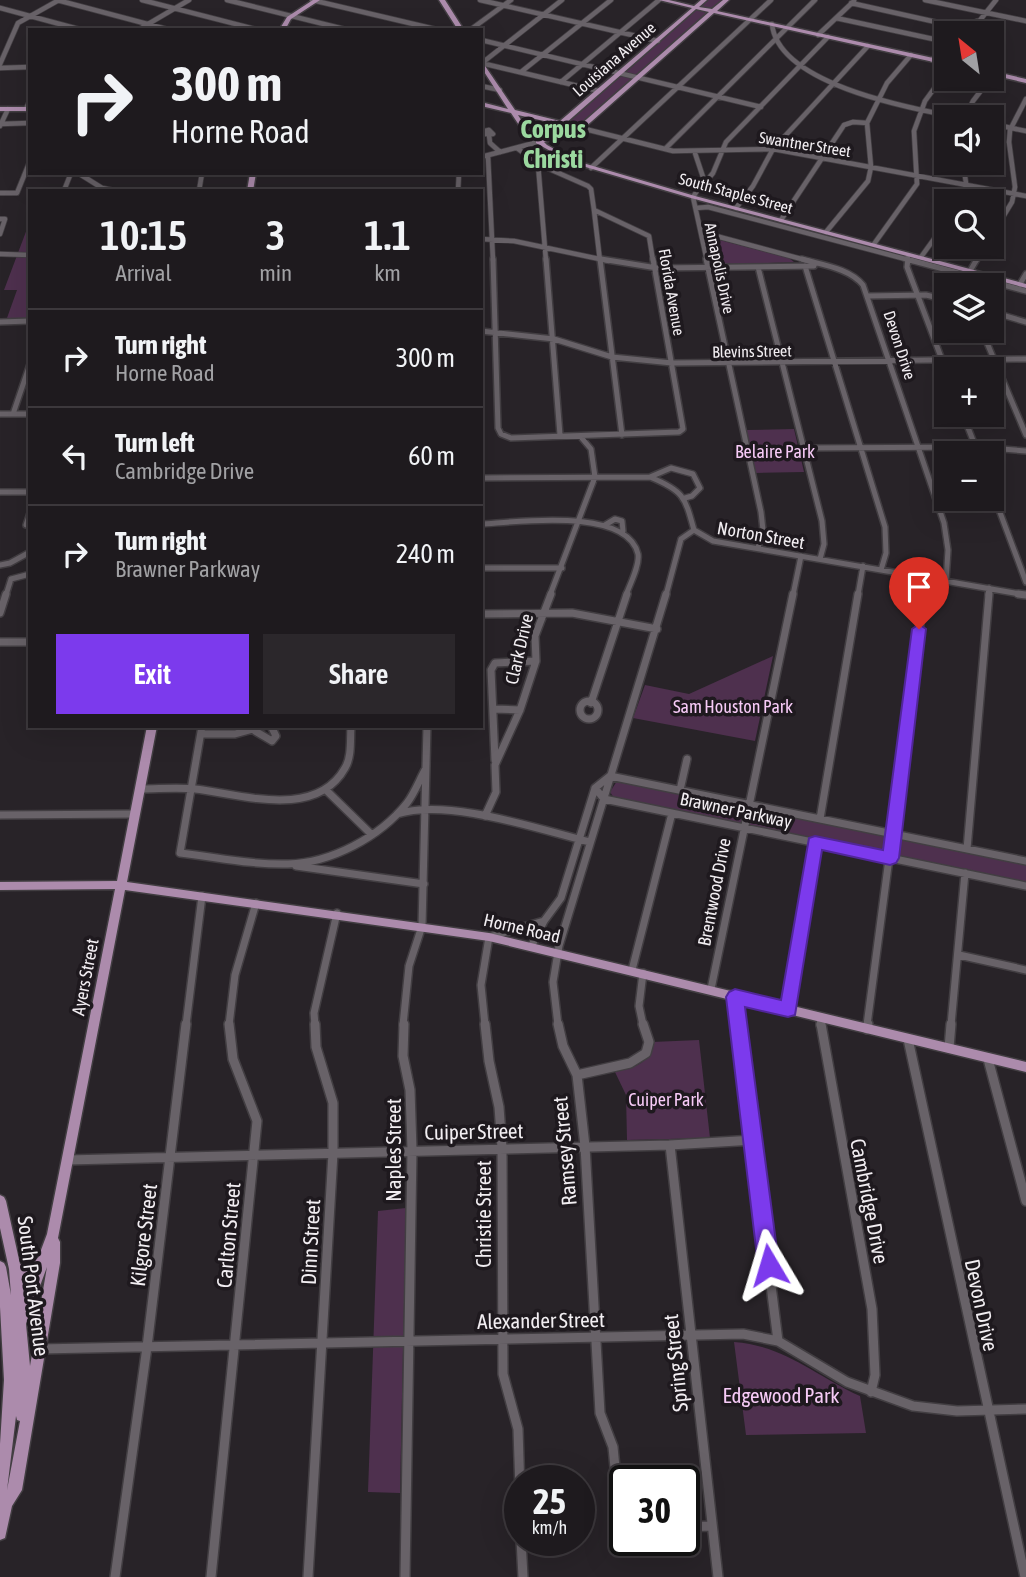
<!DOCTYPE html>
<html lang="en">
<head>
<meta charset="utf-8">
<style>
  :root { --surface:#1e1a1e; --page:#2b272b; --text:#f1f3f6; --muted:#a1a1a4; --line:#3c383c; --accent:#7c3aed }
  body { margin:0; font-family:"Asap Condensed",sans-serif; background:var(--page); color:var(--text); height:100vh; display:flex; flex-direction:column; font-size:26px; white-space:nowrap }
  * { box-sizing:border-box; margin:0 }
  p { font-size:23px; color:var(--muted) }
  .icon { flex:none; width:38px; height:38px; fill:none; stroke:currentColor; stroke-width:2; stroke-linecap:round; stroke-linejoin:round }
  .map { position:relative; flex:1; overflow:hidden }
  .details { position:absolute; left:28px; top:189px; width:455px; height:539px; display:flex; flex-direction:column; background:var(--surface); border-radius:0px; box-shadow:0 7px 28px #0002,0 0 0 2px var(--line) }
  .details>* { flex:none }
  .banner { position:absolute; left:28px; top:28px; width:455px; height:147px; border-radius:0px; box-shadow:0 7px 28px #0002,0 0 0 2px var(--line); background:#1e1a1e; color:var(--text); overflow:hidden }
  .needle { width:46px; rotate:330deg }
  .buttons { position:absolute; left:934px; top:21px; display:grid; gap:14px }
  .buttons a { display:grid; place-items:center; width:70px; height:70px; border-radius:0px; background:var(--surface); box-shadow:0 7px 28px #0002,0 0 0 2px var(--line); font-size:35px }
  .speed { position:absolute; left:504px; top:1465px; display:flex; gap:14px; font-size:35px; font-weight:700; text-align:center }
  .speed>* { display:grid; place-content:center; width:91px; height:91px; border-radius:50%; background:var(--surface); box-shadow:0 7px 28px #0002,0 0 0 2px var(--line); line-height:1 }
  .speed small { font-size:18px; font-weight:400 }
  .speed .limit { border:4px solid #111; border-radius:10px; background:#fff; color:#111 }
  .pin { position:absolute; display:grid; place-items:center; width:60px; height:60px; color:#fff; margin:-72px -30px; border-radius:50% 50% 50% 0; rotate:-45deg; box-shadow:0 0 7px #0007 }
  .pin .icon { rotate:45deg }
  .me { position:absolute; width:77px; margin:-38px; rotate:353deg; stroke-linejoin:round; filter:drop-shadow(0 0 5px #0008) }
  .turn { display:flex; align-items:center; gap:24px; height:147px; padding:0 28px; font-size:32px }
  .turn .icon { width:91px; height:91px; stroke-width:2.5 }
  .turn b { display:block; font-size:49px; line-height:60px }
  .eta { display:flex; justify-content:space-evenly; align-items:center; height:119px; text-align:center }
  .eta b { font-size:42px; font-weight:600; line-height:49px }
  .cta { display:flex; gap:14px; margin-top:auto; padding:14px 28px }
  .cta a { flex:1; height:80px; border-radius:0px; background:var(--accent); color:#fff; font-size:28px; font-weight:600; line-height:80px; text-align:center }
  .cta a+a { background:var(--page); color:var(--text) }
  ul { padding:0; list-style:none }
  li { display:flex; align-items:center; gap:21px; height:98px; padding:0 28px; border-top:2px solid var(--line) }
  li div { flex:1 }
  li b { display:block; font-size:26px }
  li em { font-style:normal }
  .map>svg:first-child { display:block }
  .green { fill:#4e304e }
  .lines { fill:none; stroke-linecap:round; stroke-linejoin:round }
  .minor-far3-casing { stroke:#423e42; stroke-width:6 }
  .minor-far2-casing { stroke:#423e42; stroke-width:8 }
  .minor-far1-casing { stroke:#423e42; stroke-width:10 }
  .minor-casing { stroke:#423e42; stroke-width:12 }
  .major-casing { stroke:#423e42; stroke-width:3 }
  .minor-far3 { stroke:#686268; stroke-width:4.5 }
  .minor-far2 { stroke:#686268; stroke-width:5 }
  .minor-far1 { stroke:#686268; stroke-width:7 }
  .minor { stroke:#686268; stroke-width:9 }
  .major { fill:#ac8bac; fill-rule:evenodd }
  .route { fill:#7c3aed; stroke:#51269a; stroke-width:2 }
  .labels { text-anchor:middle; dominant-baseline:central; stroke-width:7; stroke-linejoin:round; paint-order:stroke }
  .far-street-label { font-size:16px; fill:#f2eef2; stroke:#1e191e }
  .park-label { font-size:18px; fill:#f7cbf7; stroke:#1e191e }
  .street-label { font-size:18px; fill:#f2eef2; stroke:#1e191e }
  .near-street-label { font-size:21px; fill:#f2eef2; stroke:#1e191e }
  .near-park-label { font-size:21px; fill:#f7cbf7; stroke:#1e191e }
  .far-town-label { font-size:26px; font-weight:bold; fill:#9bd89f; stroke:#1e191e }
</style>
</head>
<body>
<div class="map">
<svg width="1026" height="1577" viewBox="0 0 1026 1577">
  <rect width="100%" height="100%" fill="#282328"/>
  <path class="green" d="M706,0H722L579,125L567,122Z
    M30,221V318H7L17,290H4Z
    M712,238L789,258L794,262L713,265L708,261L705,242Z
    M794,429L804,472L755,473L746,430Z
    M773,656L755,741L633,718L645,685L689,694Z
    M617,781L1026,864V884L614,798L610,792Z
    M699,1040L710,1138L627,1140L626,1095L615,1072C636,1066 648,1066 652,1042Z
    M406,1208L400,1493L368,1492L378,1211Z
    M734,1342C786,1346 815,1376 860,1396L866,1433L746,1435Z"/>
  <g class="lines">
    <g class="minor-far3-casing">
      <path id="minor-far3" d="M57,0L170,30
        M142,0L259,30
        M227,0L348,30
        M312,0L439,30
        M480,0L658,41
        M925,0L1026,21
        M851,3L963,28
        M0,8L82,30
        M836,18L947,42
        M772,24C778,84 909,108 956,117
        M138,30L189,0
        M470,30L511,0
        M954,33L977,21
        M962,33L973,29L996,0
        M818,35L854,1
        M481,40L761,107
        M932,60L947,42
        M481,63L599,91
        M482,63L562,0
        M0,64L18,23L59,0
        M0,68L30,67
        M521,72L611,0
        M561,82L659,0
        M481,86L500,90
        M26,109L30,100
        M965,117L973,101L990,79
        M0,124L30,123
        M992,124L1026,131
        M0,126L8,109
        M581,128L673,151L773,149L1026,196
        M489,130L493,134H484L485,131Z
        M489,135L490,143L500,152
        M517,148L538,164L588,186L591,189L594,210L649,236L653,261
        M666,148L815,0
        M695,153L704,180L693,197L707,261
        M488,156L493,261
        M481,157L538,142
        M538,164L546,261
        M591,168L771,0
        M78,173L102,188L117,191
        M704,184L713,173L726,142L828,37
        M69,191L65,188L71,173
        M183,191H199L202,173
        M458,191L459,173
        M0,193H17L30,161
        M961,201L966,183L963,163
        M696,208L708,207L913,261
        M736,208L753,186L773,149L868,46
        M594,210L600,261
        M0,219H5L0,234
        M781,220L844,125L853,122L867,123
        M701,232L809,261
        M826,232L868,181L871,167L867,123L887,83L911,55
        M992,235L1012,202L1015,187L1009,142L1010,130L1026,99
        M481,239L514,241L609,261
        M874,244L917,184L914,131L925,101L947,71
        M0,254L30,255
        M921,257L947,221
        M908,261V258
        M976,261L985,247"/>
    </g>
    <g class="minor-far2-casing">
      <path id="minor-far2" d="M493,259L498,428L501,434L511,438L679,432L683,429L653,259
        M546,259L560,435
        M600,259L622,435
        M601,259L657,268L814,266
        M706,259L761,512L763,530L758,548
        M802,259C822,265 849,268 863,285L944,523L948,550L946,581
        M906,259L1026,291
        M908,259L907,267L947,373
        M805,266L885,527L886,553L881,570
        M758,267L822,521L824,544L820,559
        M970,271L977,259
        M1020,284L1026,274
        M867,296L926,295L947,300
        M992,312L1026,322
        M0,322L30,321
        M481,331L554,339L612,357L672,363L1026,359
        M982,331L1026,435
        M0,414H30
        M13,414L30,364
        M963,415L978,453
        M804,448L976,447L1026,451
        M650,477L671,468L693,474L700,488L692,496L685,498
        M481,478L650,477C684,491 685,497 694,530L713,541L1026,595
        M992,491L1026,582
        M0,492H30
        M30,513L26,525H30
        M481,524C517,522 627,507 638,554C640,565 630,584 626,595
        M605,525L615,519L622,521L623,531
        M0,565L10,563L30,552
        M481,568H562
        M6,595L11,579L30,574
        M550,595L595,477L591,449L580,436
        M666,595L681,539L694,530
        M793,595L801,556
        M858,595L863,566
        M924,595L926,577
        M988,595L989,588"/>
    </g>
    <g class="minor-far1-casing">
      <path id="minor-far1" d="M1018,594L1026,595
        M0,613L6,594
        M481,614L572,613L657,629
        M0,642H30
        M580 710a9 9 0 1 1 18 0a9 9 0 1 1-18 0Z
        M591,703L627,594
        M494,709L520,710
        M202,726L180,853C216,857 252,865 288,864C331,863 380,837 407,803C414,794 419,781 425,770
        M255,731L272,741L276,736L271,726
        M201,734H235L263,726
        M495,760L491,670L495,663L536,661
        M610,776L1026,861
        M595,788L604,799L1026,886
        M141,789C159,789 177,787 195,789C240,794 316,820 345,768C352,757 350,739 351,726
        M326,790L371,834
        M680,790L687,759
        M397,814C449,798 537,829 590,842
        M0,815L135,814
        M485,816L496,792L495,765L520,710L536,661L535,636L551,594
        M820,819L858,594
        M967,849L989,594
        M296,866L424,884
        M531,947L544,921L561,898L595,788L610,776
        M959,955L1026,970
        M632,970L672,813
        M643,973L639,1006L643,1025
        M711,989L793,594
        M735,997L739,1025
        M788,1009L815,842
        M186,1025L202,896
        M229,1025L235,975L256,903
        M315,1025L314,1013L337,913
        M403,1025L409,966L422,926L427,726
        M485,1025L481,985L489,937L544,921
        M558,1025L553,982L559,946L666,594
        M820,1025L821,1017
        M867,1025L924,594
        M951,1025L965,873"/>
    </g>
    <g class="minor-casing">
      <path id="minor" d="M404,1024L403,1056L410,1090L412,1150L405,1577
        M485,1024L489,1061L499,1107L502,1148L503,1374L518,1429L520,1491
        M558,1024L563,1046L577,1075L585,1146L600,1413L613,1447L621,1529L625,1528
        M738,1024L778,1341
        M821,1024L872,1309L875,1375L871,1392
        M867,1029L868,1024
        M908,1039L1025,1577
        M949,1048L951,1024
        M988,1059L1026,1201
        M577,1075L630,1063L646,1053L649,1042L643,1024
        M670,1145L718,1577
        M68,1160L670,1145L754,1140
        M40,1349L743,1334L778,1341L847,1382L913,1406L957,1411L1026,1409
        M684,1527L711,1526
        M521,1540L523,1577
        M115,1577L147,1347L186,1024
        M211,1577L257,1121L233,1059L229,1024
        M308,1577L333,1153V1103L316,1047L315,1024"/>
    </g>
    <g class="major-casing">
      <path id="major" d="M313,0H320L291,19L285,30H279L287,17Z
        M439,0H445L464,30H458Z
        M659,0H669L694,6L701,0H707L699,7L712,9L723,0H729L717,11L947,61V65L714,13L583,129L576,134L544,142L547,145L576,161L695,196L1026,284V288L691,198L572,163L536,143V141L521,128L511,113L481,106V102L508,109L481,67V60L515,110L560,121L692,8ZM696,9L709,12L579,126L566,123ZM518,115L557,124L540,139L525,126ZM562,125L576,128L572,132L548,138Z
        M992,71L1026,79V83L992,75Z
        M0,107H30V111H0Z
        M250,173H256L253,191H247Z
        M147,726H157L127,882L489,933L1026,1062V1072L489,941L125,890L58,1238L60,1242V1263L22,1490L12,1506L5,1538L0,1540V1444L4,1380L0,1307V1261L4,1263L6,1267L11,1295L9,1269L0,1228V1195L4,1197L6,1201L20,1264L24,1265L38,1258L47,1234L115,889L0,890V882L117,881ZM47,1267L30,1366L26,1324ZM32,1274L24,1297L22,1276L25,1277ZM16,1416L17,1420L20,1421L7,1490Z"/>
    </g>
    <use href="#minor-far3" class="minor-far3"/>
    <use href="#minor-far2" class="minor-far2"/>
    <use href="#minor-far1" class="minor-far1"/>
    <use href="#minor" class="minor"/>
    <use href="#major" class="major"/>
  </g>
  <path class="route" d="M919,624L926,629L899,858L896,863L890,865L822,850L795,1015L788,1017L745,1007L779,1265L776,1272L769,1275L761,1272L758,1265L726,997L729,992L735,989L781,1000L809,838L815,836L883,850L912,629Z"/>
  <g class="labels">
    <g class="far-street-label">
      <text transform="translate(614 59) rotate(-41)">Louisiana Avenue</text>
      <text transform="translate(805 144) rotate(9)">Swantner Street</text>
      <text transform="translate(736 193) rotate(15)">South Staples Street</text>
      <text transform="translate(720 268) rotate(78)">Annapolis Drive</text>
      <text transform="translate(672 292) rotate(80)">Florida Avenue</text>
      <text transform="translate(900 345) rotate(72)">Devon Drive</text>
      <text transform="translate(752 351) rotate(-1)">Blevins Street</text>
    </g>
    <g class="park-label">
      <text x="775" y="451">Belaire Park</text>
      <text x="733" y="706">Sam Houston Park</text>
      <text x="666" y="1099">Cuiper Park</text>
    </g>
    <g class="street-label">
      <text transform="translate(761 535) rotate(10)">Norton Street</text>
      <text transform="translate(519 649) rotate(-77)">Clark Drive</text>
      <text transform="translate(736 810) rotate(12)">Brawner Parkway</text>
      <text transform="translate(714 892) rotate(-79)">Brentwood Drive</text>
      <text transform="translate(522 928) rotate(13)">Horne Road</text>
      <text transform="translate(85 977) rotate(-79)">Ayers Street</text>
    </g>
    <g class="near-street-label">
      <text transform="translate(474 1131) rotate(-1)">Cuiper Street</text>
      <text transform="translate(393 1150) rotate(-90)">Naples Street</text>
      <text transform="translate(564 1151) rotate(-95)">Ramsey Street</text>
      <text transform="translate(870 1201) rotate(79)">Cambridge Drive</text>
      <text transform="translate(483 1214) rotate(-90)">Christie Street</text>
      <text transform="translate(143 1235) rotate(-83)">Kilgore Street</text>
      <text transform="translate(228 1235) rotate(-85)">Carlton Street</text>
      <text transform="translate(310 1242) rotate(-87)">Dinn Street</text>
      <text transform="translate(34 1286) rotate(83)">South Port Avenue</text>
      <text transform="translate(982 1305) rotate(78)">Devon Drive</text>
      <text transform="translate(541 1320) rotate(-1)">Alexander Street</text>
      <text transform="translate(675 1363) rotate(-96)">Spring Street</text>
    </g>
    <g class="near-park-label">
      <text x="781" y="1395">Edgewood Park</text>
    </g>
    <g class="far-town-label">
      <text x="553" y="129">Corpus<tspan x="553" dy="30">Christi</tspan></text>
    </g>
  </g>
</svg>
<div class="buttons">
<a><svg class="needle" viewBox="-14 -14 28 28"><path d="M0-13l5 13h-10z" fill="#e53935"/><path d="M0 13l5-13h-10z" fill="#a1a1a4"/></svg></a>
<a><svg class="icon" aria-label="sound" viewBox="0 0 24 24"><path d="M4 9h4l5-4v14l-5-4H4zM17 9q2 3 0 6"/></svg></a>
<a><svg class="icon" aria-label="search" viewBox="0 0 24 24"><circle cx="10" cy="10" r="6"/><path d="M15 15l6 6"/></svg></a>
<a><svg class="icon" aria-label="layers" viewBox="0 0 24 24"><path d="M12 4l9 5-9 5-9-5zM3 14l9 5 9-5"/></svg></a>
<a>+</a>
<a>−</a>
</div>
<div class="speed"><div>25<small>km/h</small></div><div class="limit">30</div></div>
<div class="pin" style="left:919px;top:629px;background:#d93025"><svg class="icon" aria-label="arrive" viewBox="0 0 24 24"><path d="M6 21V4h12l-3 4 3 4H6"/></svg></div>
<svg class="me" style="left:769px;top:1265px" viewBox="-20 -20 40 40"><path d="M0-17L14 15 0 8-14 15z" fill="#7c3aed" stroke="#fff" stroke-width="4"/></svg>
<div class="banner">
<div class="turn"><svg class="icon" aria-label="right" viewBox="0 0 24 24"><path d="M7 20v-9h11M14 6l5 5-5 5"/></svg><div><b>300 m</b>Horne Road</div></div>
</div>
<section class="details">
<div class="eta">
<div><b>10:15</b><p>Arrival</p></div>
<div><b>3</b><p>min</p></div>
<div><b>1.1</b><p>km</p></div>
</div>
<ul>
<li><svg class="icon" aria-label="right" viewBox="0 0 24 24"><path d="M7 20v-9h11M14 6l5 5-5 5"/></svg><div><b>Turn right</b><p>Horne Road</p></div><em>300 m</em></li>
<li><svg class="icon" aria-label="left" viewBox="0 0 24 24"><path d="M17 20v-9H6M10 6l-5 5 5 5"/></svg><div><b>Turn left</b><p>Cambridge Drive</p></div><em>60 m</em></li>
<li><svg class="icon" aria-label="right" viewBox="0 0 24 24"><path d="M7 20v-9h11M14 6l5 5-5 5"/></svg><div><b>Turn right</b><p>Brawner Parkway</p></div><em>240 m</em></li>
</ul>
<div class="cta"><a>Exit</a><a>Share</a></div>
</section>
</div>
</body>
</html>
